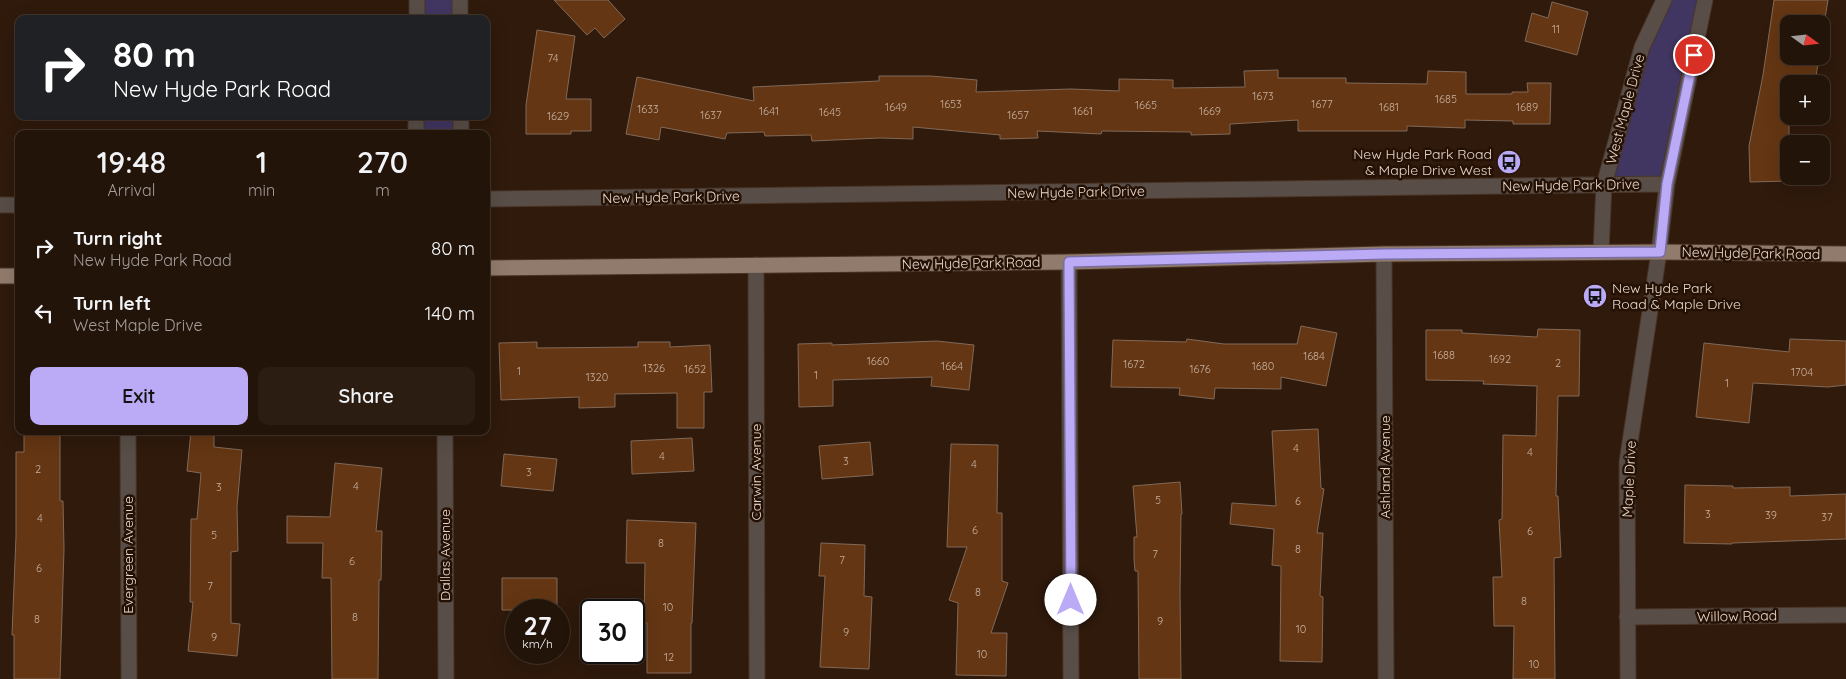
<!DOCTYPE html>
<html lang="en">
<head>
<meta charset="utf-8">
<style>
  :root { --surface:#231409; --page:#2b1d12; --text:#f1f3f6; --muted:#a39e9c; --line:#40332a; --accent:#bbaaf6 }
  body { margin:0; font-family:Quicksand,sans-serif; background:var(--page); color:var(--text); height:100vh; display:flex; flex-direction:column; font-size:19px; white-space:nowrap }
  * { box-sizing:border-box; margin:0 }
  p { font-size:16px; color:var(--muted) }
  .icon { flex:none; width:28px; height:28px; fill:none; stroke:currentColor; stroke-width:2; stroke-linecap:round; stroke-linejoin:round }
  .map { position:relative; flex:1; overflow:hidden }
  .side { position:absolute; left:15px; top:130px; width:475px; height:305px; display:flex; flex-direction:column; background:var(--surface); border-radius:10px; box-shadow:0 5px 20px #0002,0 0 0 1px var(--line) }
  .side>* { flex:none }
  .guide { position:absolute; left:15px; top:15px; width:475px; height:105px; border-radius:10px; box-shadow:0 5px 20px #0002,0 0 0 1px var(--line); background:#202124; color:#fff; overflow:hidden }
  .needle { width:32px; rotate:105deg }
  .tools { position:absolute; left:1780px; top:15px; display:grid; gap:10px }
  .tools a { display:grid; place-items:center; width:50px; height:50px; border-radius:10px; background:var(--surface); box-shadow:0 5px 20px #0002,0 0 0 1px var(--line); font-size:25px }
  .speed { position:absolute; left:505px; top:599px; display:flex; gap:10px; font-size:25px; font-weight:700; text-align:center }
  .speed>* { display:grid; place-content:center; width:65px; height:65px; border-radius:50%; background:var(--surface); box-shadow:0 5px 20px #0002,0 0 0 1px var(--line); line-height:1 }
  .speed small { font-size:12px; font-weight:400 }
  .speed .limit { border:2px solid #111; border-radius:8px; background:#fff; color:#111 }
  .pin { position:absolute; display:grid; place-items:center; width:42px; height:42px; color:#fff; margin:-21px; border:2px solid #fff; border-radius:50%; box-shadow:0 1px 5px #0007 }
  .me { position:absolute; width:55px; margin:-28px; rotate:0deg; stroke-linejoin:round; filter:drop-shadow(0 0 4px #0008) }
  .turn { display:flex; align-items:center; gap:18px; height:105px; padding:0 15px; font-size:22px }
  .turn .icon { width:65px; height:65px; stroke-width:2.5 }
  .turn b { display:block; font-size:35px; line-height:42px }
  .eta { display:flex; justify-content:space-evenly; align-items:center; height:85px; text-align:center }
  .eta b { font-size:30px; font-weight:600; line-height:35px }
  .button { display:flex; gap:10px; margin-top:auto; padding:10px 15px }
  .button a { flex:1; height:58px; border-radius:10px; background:var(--accent); color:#111; font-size:20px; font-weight:600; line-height:58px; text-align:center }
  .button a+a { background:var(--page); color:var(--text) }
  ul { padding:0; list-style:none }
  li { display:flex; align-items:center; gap:15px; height:65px; padding:0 15px }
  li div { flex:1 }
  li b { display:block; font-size:19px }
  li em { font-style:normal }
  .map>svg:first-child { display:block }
  .green { fill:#413661 }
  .building { fill:#643613; stroke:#826958 }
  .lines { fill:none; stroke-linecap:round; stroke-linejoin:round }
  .minor-casing { stroke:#493427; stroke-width:17 }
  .major-casing { stroke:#493427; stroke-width:17 }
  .minor { stroke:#584e47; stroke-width:15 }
  .major { stroke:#917b6c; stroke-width:15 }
  .route-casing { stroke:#7a6ea0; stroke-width:12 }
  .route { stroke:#bbaaf6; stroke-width:9 }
  .labels { text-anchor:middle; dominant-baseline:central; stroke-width:5; stroke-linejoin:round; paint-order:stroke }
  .number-label { font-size:11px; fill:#c6af9f }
  .street-label { font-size:14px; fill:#e6d7ce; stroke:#251104 }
  .poi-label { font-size:14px; fill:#e6d7ce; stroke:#251104; text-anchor:end }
</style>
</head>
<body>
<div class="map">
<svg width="1846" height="679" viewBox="0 0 1846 679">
  <rect width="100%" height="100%" fill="#2f1a0c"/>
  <path class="green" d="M421,0H455V19H420Z
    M1670,0H1699L1663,178L1609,180L1646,52Z
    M420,116H456L457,134H420Z"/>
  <path class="building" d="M554,0H608L625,19L604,38L595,28L587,35Z
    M1774,0H1828L1821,43V24H1789V56H1819L1815,84H1789V116H1809L1808,125L1789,123V181L1750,182L1749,146L1763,75Z
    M1552,2L1588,12L1577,55L1525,41L1532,13L1548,18Z
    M537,30L575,36L566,99H591V131H571V134H526V105Z
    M1278,70V78H1346V83L1427,84L1428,71L1466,72V94H1512V92H1528L1527,83H1551L1550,124H1513V121L1465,120V128L1407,126V131H1298V120L1230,124V134L1191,135V132L1102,131L1101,134L1037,131L1038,138L1000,139V135L913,127V139L880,138L812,141L811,135L765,136L764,132L727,133L725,139L661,127L659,140L626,134L637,77L754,101L753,87L879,81V76H931L977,80L976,92L1071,89L1119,91V79L1173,80V88L1245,87L1244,71Z
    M1301,326L1337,333L1326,386L1281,377V389L1215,388L1214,399L1179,395L1180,388L1111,387L1113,340L1186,342L1187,339L1224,344H1297Z
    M1538,329L1580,330L1579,396H1558L1556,496H1558L1561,557L1554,558L1555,679H1513L1514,626H1494L1493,577H1502L1499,520L1502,519L1503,435L1536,436L1537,386L1483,384L1484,381L1426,380V330H1462V333L1537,337Z
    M1790,339L1846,341V385L1828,387L1753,383L1749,423L1696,417L1704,343L1789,352Z
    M937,341L974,345L969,390L931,386L932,377L833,380V406L799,407L798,344L832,343V345Z
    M537,342V348L638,347V342H670V347L710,345L712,392H704V428H677V393L615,394V407L579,408V397L501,400L499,343Z
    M1318,429L1321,488L1324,489L1317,533H1323L1320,596L1323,597L1322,662L1280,661L1281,566L1272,565L1274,529L1230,524L1232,503L1276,506L1272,431Z
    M24,431H60V501H63L64,549L60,679H14V635H12L16,536V452H24Z
    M191,431H214V447L242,450L237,507L238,551L231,552V623L240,624L237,656L188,651L193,602H190L191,519H197L201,473L187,471Z
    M692,438L694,471L632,474L631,441Z
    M870,442L873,475L822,479L819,446Z
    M951,444L998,445L997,513H1002V581L1008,583L991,633H1007L1006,676L956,675L958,603L949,600L967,547H947Z
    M504,454L557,459L553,491L501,486Z
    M335,463L382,468L376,531H382L381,580H379L378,679H332L331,578H322L323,543H287V516L330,517Z
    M1180,482L1182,514H1181L1180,592L1181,679H1139L1138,571H1135L1134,559V537H1137L1133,486Z
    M1685,485L1733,486V488L1790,487V496L1846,494V539L1732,543V544L1684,543Z
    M627,520L696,523L692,623H691V673H647V623H644L645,563H626Z
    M821,543L865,545L864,596L872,597L869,669L820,667L825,576H819Z
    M502,578H557V610H502Z"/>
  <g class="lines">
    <g class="minor-casing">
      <path id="minor" d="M460,0V19
        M417,19V0
        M461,116V134
        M416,134V116
        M486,199L1667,184
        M0,205H19
        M1601,252L1604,185L1642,47L1664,0
        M1384,254L1386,679
        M1069,262L1071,679
        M756,265L757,679
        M128,431L129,679
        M445,431L446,679
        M1627,617L1846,615
        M1628,679L1627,462L1659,252L1667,184L1705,0"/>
    </g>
    <g class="major-casing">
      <path id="major" d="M486,268L1069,262L1384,254L1659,252L1846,254
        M0,276H19"/>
    </g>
    <use href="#minor" class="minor"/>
    <use href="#major" class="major"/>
  </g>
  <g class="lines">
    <g class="route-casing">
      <path id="route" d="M1071,600L1069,262L1384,254L1660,252L1667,184L1694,55"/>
    </g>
    <use href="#route" class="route"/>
  </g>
  <defs>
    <g id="bus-disc" transform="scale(1.25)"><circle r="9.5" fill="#bbaaf6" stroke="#251104"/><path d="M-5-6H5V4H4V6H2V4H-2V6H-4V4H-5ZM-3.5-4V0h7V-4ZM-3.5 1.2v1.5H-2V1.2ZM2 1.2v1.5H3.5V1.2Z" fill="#111"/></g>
  </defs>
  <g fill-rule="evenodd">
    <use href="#bus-disc" x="1509" y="162"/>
    <use href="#bus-disc" x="1595" y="296"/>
  </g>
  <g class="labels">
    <g class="number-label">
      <text x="1556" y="29">11</text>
      <text x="553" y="58">74</text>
      <text x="1263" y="96">1673</text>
      <text x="1446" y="99">1685</text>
      <text x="951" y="104">1653</text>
      <text x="1322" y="104">1677</text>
      <text x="1146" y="105">1665</text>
      <text x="896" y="107">1649</text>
      <text x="1389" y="107">1681</text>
      <text x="1527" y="107">1689</text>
      <text x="648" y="109">1633</text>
      <text x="769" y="111">1641</text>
      <text x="1083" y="111">1661</text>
      <text x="1210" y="111">1669</text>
      <text x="830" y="112">1645</text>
      <text x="711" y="115">1637</text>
      <text x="1018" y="115">1657</text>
      <text x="558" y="116">1629</text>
      <text x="1444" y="355">1688</text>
      <text x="1314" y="356">1684</text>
      <text x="1500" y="359">1692</text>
      <text x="878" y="361">1660</text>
      <text x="1558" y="363">2</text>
      <text x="1134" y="364">1672</text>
      <text x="952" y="366">1664</text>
      <text x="1263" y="366">1680</text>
      <text x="654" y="368">1326</text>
      <text x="695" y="369">1652</text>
      <text x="1200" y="369">1676</text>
      <text x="519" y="371">1</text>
      <text x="1802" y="372">1704</text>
      <text x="816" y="375">1</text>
      <text x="597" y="377">1320</text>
      <text x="1727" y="383">1</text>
      <text x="1296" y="448">4</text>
      <text x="1530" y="452">4</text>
      <text x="662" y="456">4</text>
      <text x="846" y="461">3</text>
      <text x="974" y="464">4</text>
      <text x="38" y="469">2</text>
      <text x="529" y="472">3</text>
      <text x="356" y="486">4</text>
      <text x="219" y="487">3</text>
      <text x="1158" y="500">5</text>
      <text x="1298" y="501">6</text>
      <text x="1708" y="514">3</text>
      <text x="1771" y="515">39</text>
      <text x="1827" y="517">37</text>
      <text x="40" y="518">4</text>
      <text x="975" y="530">6</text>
      <text x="1530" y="531">6</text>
      <text x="214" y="535">5</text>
      <text x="661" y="543">8</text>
      <text x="1298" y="549">8</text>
      <text x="1155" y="554">7</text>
      <text x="842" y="560">7</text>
      <text x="352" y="561">6</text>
      <text x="39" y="568">6</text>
      <text x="210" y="586">7</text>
      <text x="978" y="592">8</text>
      <text x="1524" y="601">8</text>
      <text x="668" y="607">10</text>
      <text x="355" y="617">8</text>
      <text x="37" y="619">8</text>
      <text x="1160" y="621">9</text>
      <text x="1301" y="629">10</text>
      <text x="846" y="632">9</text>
      <text x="214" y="637">9</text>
      <text x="982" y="654">10</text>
      <text x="669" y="657">12</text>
      <text x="1534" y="664">10</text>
    </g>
    <g class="street-label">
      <text transform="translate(1625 109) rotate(-75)">West Maple Drive</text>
      <text transform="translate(1571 185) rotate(-1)">New Hyde Park Drive</text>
      <text transform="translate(1076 192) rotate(-1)">New Hyde Park Drive</text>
      <text transform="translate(671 197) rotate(-1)">New Hyde Park Drive</text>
      <text transform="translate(1751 253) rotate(1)">New Hyde Park Road</text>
      <text transform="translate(971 263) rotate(-1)">New Hyde Park Road</text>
      <text transform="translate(1385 467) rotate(-90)">Ashland Avenue</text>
      <text transform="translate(756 472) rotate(-90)">Carwin Avenue</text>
      <text transform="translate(1629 479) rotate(-87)">Maple Drive</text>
      <text transform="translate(128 555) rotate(-90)">Evergreen Avenue</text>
      <text transform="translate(445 555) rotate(-90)">Dallas Avenue</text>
      <text transform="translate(1737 616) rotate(-1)">Willow Road</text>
    </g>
    <g class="poi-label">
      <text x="1492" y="154">New Hyde Park Road<tspan x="1492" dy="16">&amp; Maple Drive West</tspan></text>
      <text x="1612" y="288" text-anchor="start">New Hyde Park<tspan x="1612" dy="16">Road &amp; Maple Drive</tspan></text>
    </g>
  </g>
</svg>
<div class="tools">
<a><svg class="needle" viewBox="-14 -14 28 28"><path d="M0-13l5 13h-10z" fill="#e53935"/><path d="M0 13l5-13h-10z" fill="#a39e9c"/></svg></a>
<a>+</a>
<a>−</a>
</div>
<div class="speed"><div>27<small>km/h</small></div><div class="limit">30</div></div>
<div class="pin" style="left:1694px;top:55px;background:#d93025"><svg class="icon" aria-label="arrive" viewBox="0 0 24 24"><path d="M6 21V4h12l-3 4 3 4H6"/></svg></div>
<svg class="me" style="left:1071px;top:600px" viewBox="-20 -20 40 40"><circle r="19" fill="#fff"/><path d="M0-13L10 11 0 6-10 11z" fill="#bbaaf6"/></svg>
<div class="guide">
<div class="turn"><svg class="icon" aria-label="right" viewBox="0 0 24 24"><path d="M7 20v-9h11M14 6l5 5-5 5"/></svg><div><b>80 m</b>New Hyde Park Road</div></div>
</div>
<section class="side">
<div class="eta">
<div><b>19:48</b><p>Arrival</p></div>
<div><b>1</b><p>min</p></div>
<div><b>270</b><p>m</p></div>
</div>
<ul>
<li><svg class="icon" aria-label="right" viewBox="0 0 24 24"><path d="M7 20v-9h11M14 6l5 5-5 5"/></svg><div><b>Turn right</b><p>New Hyde Park Road</p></div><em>80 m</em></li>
<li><svg class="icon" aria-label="left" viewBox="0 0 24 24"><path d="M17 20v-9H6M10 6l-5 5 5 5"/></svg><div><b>Turn left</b><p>West Maple Drive</p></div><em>140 m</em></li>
</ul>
<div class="button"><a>Exit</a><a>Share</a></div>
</section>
</div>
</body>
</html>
